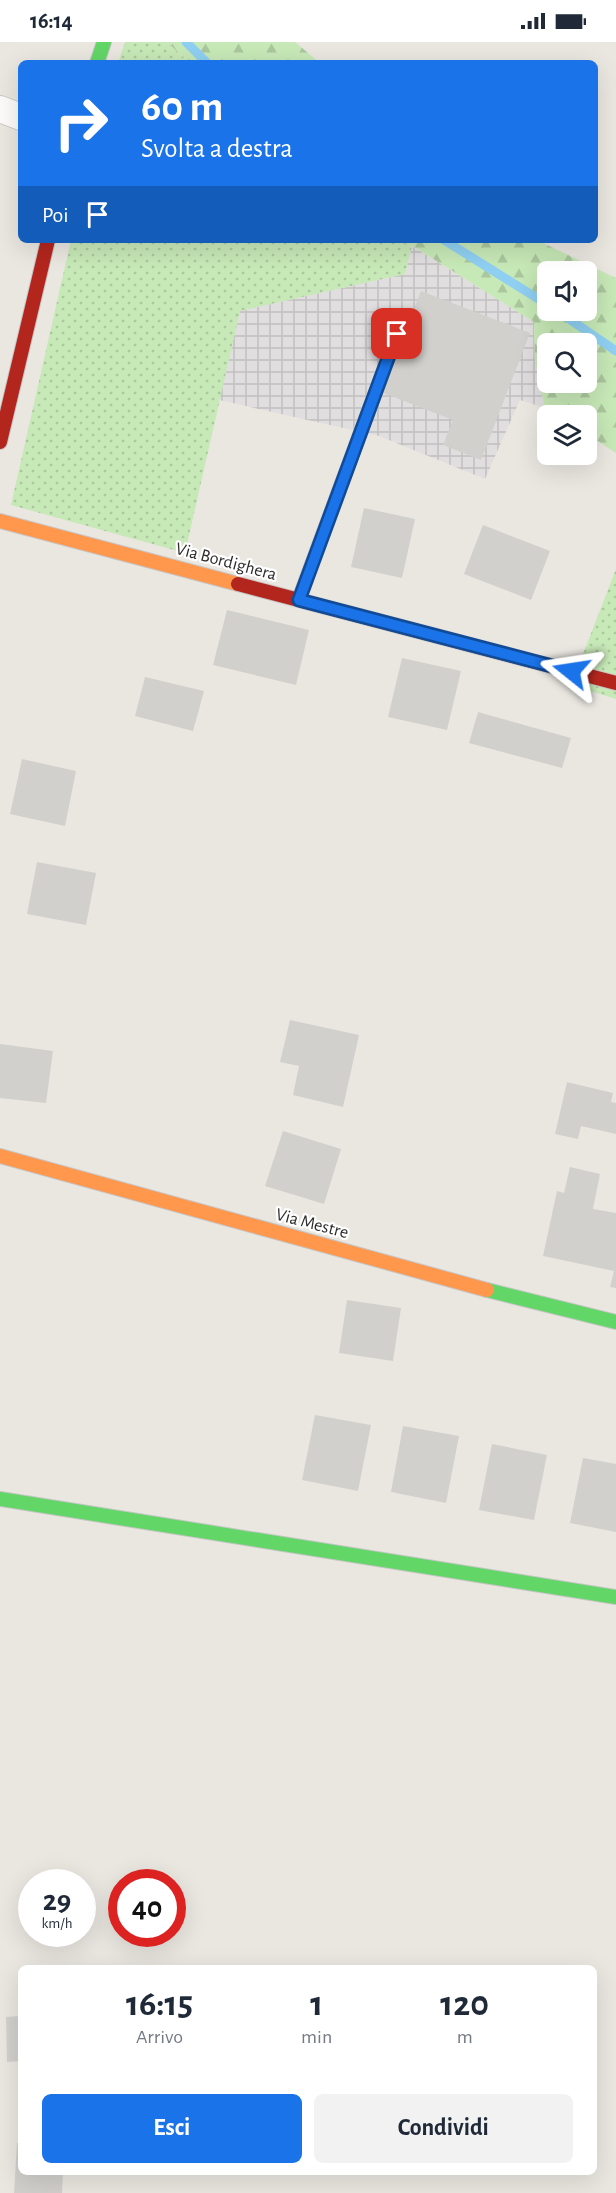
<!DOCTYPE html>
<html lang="it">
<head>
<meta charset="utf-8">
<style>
  :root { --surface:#fff; --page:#f2f2f3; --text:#1f2937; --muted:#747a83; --accent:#1a73e8 }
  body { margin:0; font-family:"Alegreya Sans",sans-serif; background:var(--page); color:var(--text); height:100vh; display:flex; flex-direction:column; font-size:22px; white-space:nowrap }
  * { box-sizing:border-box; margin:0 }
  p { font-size:20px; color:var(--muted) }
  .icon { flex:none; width:33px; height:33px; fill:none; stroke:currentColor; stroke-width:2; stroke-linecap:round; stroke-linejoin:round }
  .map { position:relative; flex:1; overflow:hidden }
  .panel { position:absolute; left:18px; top:1923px; width:579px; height:210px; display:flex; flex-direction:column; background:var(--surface); border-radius:9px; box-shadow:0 6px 24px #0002 }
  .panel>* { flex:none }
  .hud { position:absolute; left:18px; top:18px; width:580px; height:183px; border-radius:9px; box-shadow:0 6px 24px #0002; background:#1a73e8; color:#fff; overflow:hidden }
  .fabs { position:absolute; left:537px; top:219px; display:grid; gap:12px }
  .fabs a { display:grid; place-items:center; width:60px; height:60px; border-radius:9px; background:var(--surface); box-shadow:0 6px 24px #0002; font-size:30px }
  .speed { position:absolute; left:18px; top:1827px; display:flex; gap:12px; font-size:30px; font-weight:700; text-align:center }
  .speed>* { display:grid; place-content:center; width:78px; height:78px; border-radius:50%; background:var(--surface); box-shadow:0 6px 24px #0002; line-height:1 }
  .speed small { font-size:15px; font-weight:400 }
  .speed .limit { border:9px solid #d22; background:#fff; color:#111 }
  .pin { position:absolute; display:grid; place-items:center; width:51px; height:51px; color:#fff; margin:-26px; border-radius:12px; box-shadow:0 3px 9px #0006 }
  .me { position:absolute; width:66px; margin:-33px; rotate:285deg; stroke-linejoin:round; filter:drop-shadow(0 0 4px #0008) }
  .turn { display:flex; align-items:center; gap:21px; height:126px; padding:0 24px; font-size:27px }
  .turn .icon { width:78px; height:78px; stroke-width:2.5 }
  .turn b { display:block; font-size:42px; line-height:51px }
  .then { display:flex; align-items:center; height:57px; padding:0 24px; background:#0003; gap:12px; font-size:22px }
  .eta { display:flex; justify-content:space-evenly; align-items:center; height:102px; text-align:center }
  .eta b { font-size:36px; font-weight:700; line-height:42px }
  .button { display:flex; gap:12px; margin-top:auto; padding:12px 24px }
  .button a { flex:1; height:69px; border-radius:9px; background:var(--accent); color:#fff; font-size:24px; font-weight:700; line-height:69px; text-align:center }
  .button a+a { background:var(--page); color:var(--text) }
  .status { display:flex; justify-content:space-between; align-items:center; height:42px; padding:0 30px; background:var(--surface); direction:ltr }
  .status svg { height:16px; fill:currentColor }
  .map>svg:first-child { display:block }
  .industrial { fill:url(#industrial-grid) }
  .grass { fill:url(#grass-dots) }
  .forest { fill:url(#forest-firs); fill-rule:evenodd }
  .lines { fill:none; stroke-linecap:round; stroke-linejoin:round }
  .stream { stroke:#8fcff1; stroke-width:9 }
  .building { fill:#d2d0cc }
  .lane-casing { stroke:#c7c6c6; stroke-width:15 }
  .street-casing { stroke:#c7c6c6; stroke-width:28 }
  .fast-casing { stroke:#c7c6c6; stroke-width:16 }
  .slow-casing { stroke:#c7c6c6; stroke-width:16 }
  .jam-casing { stroke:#c7c6c6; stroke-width:16 }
  .lane { stroke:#fcfbfa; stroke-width:12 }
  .street { stroke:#fcfbfa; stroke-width:26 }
  .fast { stroke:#63d668; stroke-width:14 }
  .slow { stroke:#ff974d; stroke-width:14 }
  .jam { stroke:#b3261e; stroke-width:14 }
  .route-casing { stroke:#114b97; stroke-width:15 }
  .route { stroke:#1a73e8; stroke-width:10 }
  .labels { text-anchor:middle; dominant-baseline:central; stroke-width:4.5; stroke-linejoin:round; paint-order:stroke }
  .street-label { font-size:18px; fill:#2c2c2c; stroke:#fff }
</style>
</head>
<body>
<div class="status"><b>16:14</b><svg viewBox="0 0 49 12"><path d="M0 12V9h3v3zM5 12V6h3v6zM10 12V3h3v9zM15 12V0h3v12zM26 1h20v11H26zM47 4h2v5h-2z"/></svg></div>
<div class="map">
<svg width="616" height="2151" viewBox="0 0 616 2151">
  <defs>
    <pattern id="industrial-grid" width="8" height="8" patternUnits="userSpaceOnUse" patternTransform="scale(1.5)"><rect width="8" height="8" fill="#e1dee0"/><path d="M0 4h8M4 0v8" fill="none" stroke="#c1bfc0"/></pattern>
    <pattern id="grass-dots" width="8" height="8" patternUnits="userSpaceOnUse" patternTransform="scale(1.5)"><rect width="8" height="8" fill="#c7e8b7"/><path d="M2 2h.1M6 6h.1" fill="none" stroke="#abc79e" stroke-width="1.8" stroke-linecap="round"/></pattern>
    <pattern id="forest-firs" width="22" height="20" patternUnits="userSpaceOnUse" patternTransform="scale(1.5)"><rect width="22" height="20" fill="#c7e8b7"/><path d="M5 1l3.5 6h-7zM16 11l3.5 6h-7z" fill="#abc79e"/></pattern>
  </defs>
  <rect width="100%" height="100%" fill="#eae7e1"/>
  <path class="industrial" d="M412,204L534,280L535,319L545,366L520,358L485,437L379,394L219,358L240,269L405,232Z"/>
  <path class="grass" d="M125,0H167L190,21H118Z
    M71,198H319L321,200L326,198H403L412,204L405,232L240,269L185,511L11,463Z
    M616,527V657L571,643Z"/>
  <path class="forest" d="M167,0H295L320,21H190Z
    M403,198H537L616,236V411L587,392L586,374L557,373L545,366L535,319L534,280ZM548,230H586V268H548ZM548,302H586V340H548Z"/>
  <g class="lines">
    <path class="stream" d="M186,0L207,21
      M444,198L548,263
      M556,268L616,309"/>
  </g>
  <path class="building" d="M421,249L530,291L481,418L443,403L453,378L381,350Z
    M364,466L415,477L402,536L351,525Z
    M483,483L550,509L531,558L464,532Z
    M227,568L309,588L296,643L213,623Z
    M402,616L461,629L447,688L388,675Z
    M145,635L204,649L193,689L135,674Z
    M478,670L571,696L562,726L469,701Z
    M22,717L76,729L65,784L10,772Z
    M37,820L96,831L86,883L27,872Z
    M290,978L359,993L343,1065L293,1053L299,1024L280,1020Z
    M0,1002L53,1009L46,1061L0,1056Z
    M567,1040L613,1051L611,1060L616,1061V1092L581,1084L578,1097L555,1092Z
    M283,1089L341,1107L324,1162L265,1144Z
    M570,1125L600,1132L593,1167L616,1171V1246L610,1245L614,1229L543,1214L557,1149L564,1151Z
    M347,1258L401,1266L393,1319L339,1311Z
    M315,1373L371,1383L358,1449L302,1438Z
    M403,1384L459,1394L446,1461L391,1450Z
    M492,1402L547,1413L534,1478L479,1468Z
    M583,1416L616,1422V1490L570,1481Z
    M21,1974V2019L7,2020L6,1975Z
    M17,2101H21V2130H63L62,2151H14Z"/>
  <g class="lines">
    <g class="lane-casing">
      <path id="lane" d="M299,556L397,292"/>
    </g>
    <g class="street-casing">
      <path id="street" d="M0,67L21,75"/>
    </g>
    <g class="fast-casing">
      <path id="fast" d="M97,21L104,0
        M487,1248L616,1280
        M0,1457L616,1555"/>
    </g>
    <g class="slow-casing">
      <path id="slow" d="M0,479L238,542
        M0,1114L487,1248"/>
    </g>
    <g class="jam-casing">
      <path id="jam" d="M0,400L48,198
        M238,542L616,641"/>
    </g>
    <use href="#lane" class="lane"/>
    <use href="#street" class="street"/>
    <use href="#fast" class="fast"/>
    <use href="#slow" class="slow"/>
    <use href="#jam" class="jam"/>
  </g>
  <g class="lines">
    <g class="route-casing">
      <path id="route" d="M397,292L299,558L571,629"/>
    </g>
    <use href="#route" class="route"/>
  </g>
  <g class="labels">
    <g class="street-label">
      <text transform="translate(226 520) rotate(15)">Via Bordighera</text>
      <text transform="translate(312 1182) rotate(15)">Via Mestre</text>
    </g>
  </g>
</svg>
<div class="fabs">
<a><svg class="icon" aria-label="sound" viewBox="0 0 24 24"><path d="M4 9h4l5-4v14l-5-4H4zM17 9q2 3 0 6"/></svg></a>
<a><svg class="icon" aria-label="search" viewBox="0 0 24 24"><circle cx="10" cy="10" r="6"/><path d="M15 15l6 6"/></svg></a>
<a><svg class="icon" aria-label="layers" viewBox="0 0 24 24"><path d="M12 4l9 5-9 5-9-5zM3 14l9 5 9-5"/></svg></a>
</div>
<div class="speed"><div>29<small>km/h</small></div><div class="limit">40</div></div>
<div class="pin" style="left:397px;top:292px;background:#d93025"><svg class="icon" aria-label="arrive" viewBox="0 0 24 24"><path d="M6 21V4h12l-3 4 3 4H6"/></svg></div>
<svg class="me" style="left:571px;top:629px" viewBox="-20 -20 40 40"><path d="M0-17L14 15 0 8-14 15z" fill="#1a73e8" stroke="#fff" stroke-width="4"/></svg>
<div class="hud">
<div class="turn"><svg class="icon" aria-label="right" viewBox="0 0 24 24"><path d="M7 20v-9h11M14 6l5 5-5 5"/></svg><div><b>60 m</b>Svolta a destra</div></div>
<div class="then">Poi<svg class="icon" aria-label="arrive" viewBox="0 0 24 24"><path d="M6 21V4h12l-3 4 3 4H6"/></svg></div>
</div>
<section class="panel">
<div class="eta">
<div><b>16:15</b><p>Arrivo</p></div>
<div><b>1</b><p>min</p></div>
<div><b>120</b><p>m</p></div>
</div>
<div class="button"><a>Esci</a><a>Condividi</a></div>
</section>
</div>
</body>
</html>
